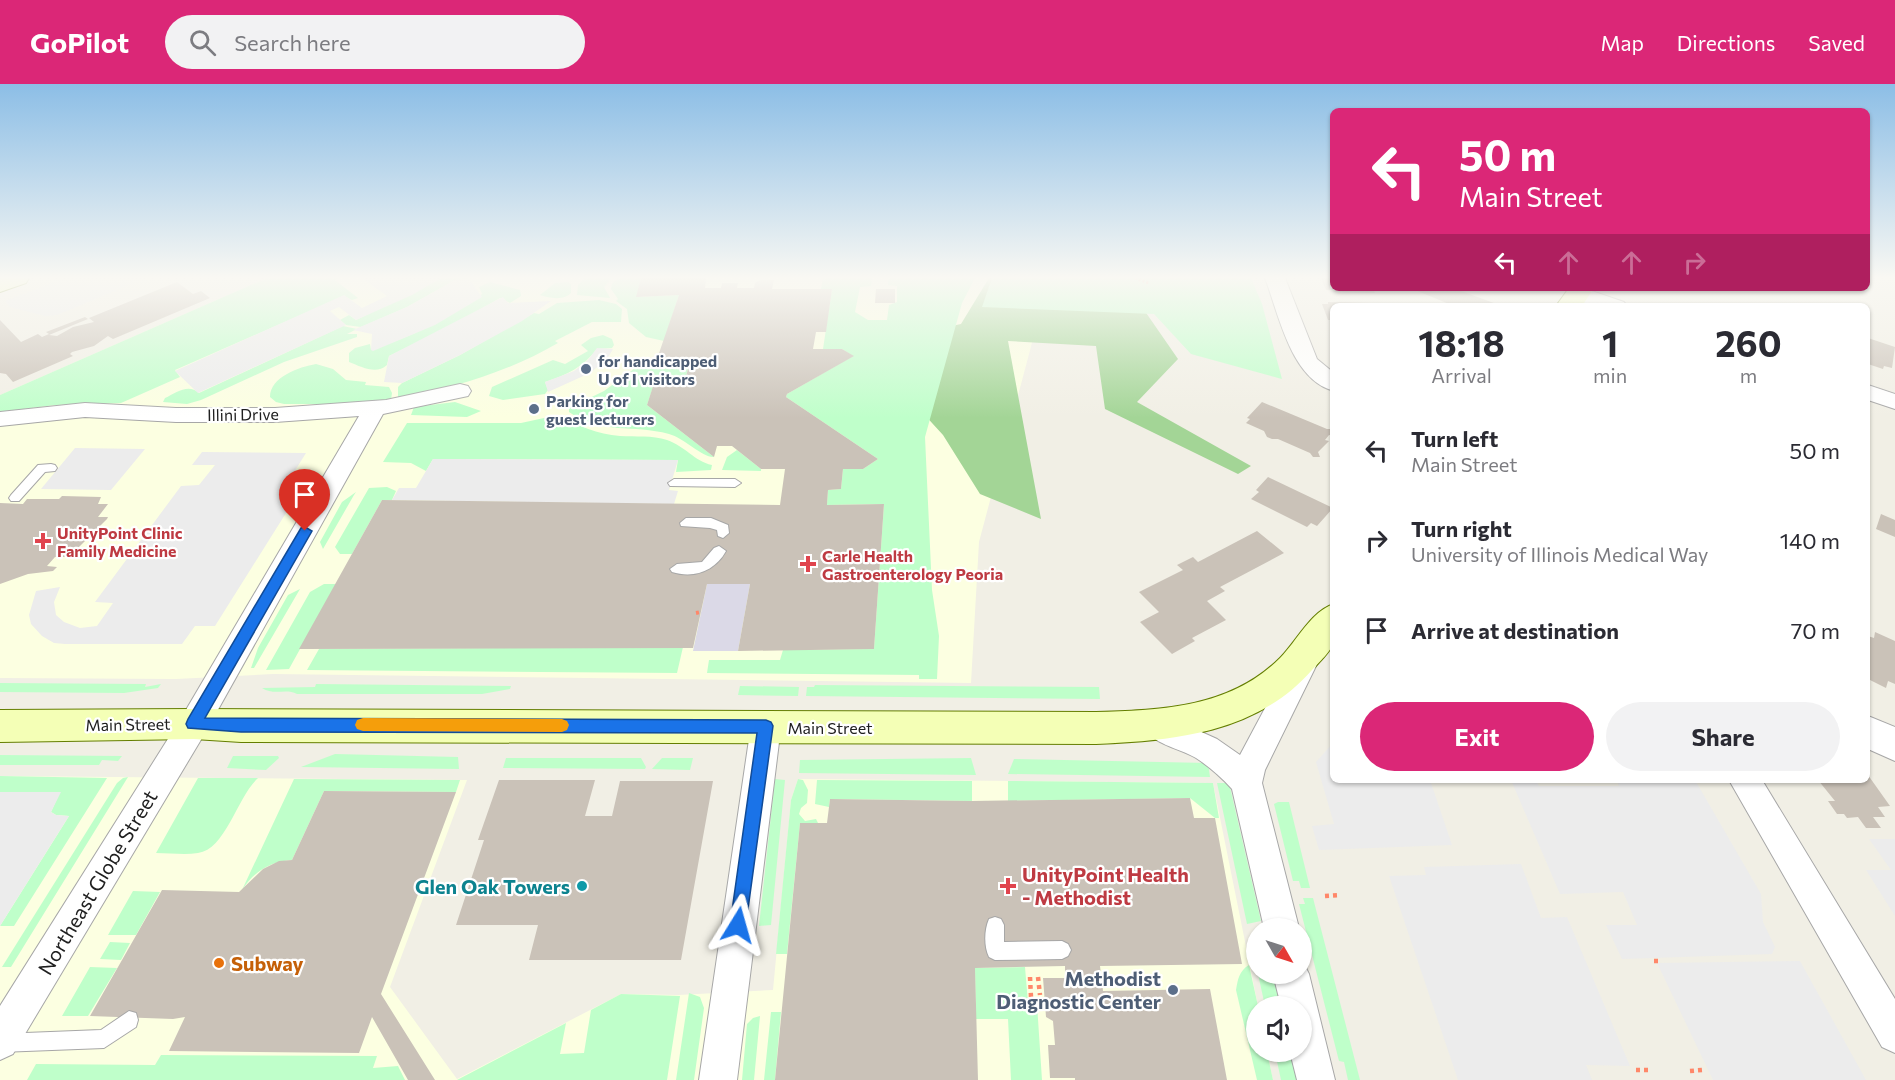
<!DOCTYPE html>
<html lang="en">
<head>
<meta charset="utf-8">
<style>
  :root { --surface:#fff; --page:#f2f2f3; --text:#2b2b33; --muted:#7c7c81; --accent:#db2777 }
  body { margin:0; font-family:Commissioner,sans-serif; background:var(--page); color:var(--text); height:100vh; display:flex; flex-direction:column; font-size:22px; white-space:nowrap }
  * { box-sizing:border-box; margin:0 }
  p { font-size:20px; color:var(--muted) }
  .icon { flex:none; width:33px; height:33px; fill:none; stroke:currentColor; stroke-width:2; stroke-linecap:round; stroke-linejoin:round }
  .map { position:relative; flex:1; overflow:hidden }
  .details { position:absolute; left:1330px; top:219px; width:540px; height:480px; display:flex; flex-direction:column; background:var(--surface); border-radius:9px; box-shadow:0 2px 4px #0004 }
  .details>* { flex:none }
  .banner { position:absolute; left:1330px; top:24px; width:540px; height:183px; border-radius:9px; box-shadow:0 2px 4px #0004; background:#db2777; color:#fff; overflow:hidden }
  .needle { width:39px; rotate:129deg }
  .buttons { position:absolute; left:1246px; top:834px; display:grid; gap:12px }
  .buttons a { display:grid; place-items:center; width:66px; height:66px; border-radius:50%; background:var(--surface); box-shadow:0 2px 4px #0004; font-size:30px }
  .pin { position:absolute; display:grid; place-items:center; width:51px; height:51px; color:#fff; margin:-62px -26px; border-radius:50% 50% 50% 0; rotate:-45deg; box-shadow:0 0 6px #0007 }
  .pin .icon { rotate:45deg }
  .me { position:absolute; width:66px; margin:-33px; rotate:8deg; stroke-linejoin:round; filter:drop-shadow(0 0 4px #0008) }
  .turn { display:flex; align-items:center; gap:21px; height:126px; padding:0 30px; font-size:27px }
  .turn .icon { width:78px; height:78px; stroke-width:2.5 }
  .turn b { display:block; font-size:42px; line-height:51px }
  .lanes { display:flex; align-items:center; height:57px; padding:0 30px; background:#0003; justify-content:center; gap:30px; direction:ltr }
  .lanes .off { opacity:.35 }
  .eta { display:flex; justify-content:space-evenly; align-items:center; height:102px; text-align:center }
  .eta b { font-size:36px; font-weight:700; line-height:42px }
  .button { display:flex; gap:12px; margin-top:auto; padding:12px 30px }
  .button a { flex:1; height:69px; border-radius:36px; background:var(--accent); color:#fff; font-size:24px; font-weight:700; line-height:69px; text-align:center }
  .button a+a { background:var(--page); color:var(--text) }
  ul { padding:0; list-style:none }
  li { display:flex; align-items:center; gap:18px; height:90px; padding:0 30px }
  li div { flex:1 }
  li b { display:block; font-size:22px }
  li em { font-style:normal }
  header { display:flex; align-items:center; gap:36px; box-sizing:border-box; height:84px; padding:0 30px; background:var(--accent); color:#fff }
  header strong { font-size:28px }
  nav { display:flex; gap:33px; margin-inline-start:auto; font-size:21px }
  .search { width:420px; height:54px; background:var(--page); display:flex; align-items:center; gap:15px; box-sizing:border-box; padding:0 21px; border-radius:33px; color:var(--muted); font-size:22px }
  .map>svg:first-child { display:block }
  .education { fill:#fcffe1 }
  .forest { fill:#a3d596 }
  .park { fill:#bfffca }
  .parking { fill:#ececec }
  .plaza { fill:#dbd9e7 }
  .building { fill:#cac2b8 }
  .lines { fill:none; stroke-linecap:round; stroke-linejoin:round }
  .service-casing { stroke:#a7a7a7; stroke-width:2 }
  .minor-casing { stroke:#a7a7a7; stroke-width:2 }
  .tertiary-casing { stroke:#a7a7a7; stroke-width:2 }
  .secondary-casing { stroke:#647e00; stroke-width:2 }
  .path-far2 { stroke:#ff8769; stroke-width:3; stroke-dasharray:2 2; stroke-linecap:butt }
  .path-far1 { stroke:#ff8769; stroke-width:4; stroke-dasharray:3 3; stroke-linecap:butt }
  .path { stroke:#ff8769; stroke-width:4.5; stroke-dasharray:4 4; stroke-linecap:butt }
  .service { fill:#fff; fill-rule:evenodd }
  .minor { fill:#fff; fill-rule:evenodd }
  .tertiary { fill:#fff; fill-rule:evenodd }
  .secondary { fill:#f4ffb6; fill-rule:evenodd }
  .route { fill:#1a73e8; stroke:#114b97; stroke-width:1.5 }
  .slow { fill:#f59e0b }
  .service-dot { fill:#5c6f8a; stroke:#fff; stroke-width:2 }
  .health-dot { fill:#e0444e; stroke:#fff; stroke-width:2 }
  .culture-dot { fill:#0f9aa8; stroke:#fff; stroke-width:2 }
  .food-dot { fill:#e8710a; stroke:#fff; stroke-width:2 }
  .labels { text-anchor:middle; dominant-baseline:central; stroke-width:4.5; stroke-linejoin:round; paint-order:stroke }
  .service-label { font-size:16px; font-weight:bold; fill:#4e5e75; stroke:#fff; text-anchor:start }
  .street-label { font-size:16px; fill:#202020; stroke:#fff }
  .health-label { font-size:16px; font-weight:bold; fill:#be3a42; stroke:#fff; text-anchor:start }
  .near-health-label { font-size:20px; font-weight:bold; fill:#be3a42; stroke:#fff; text-anchor:start }
  .near-street-label { font-size:20px; fill:#202020; stroke:#fff }
  .near-culture-label { font-size:20px; font-weight:bold; fill:#0d838f; stroke:#fff; text-anchor:end }
  .near-food-label { font-size:20px; font-weight:bold; fill:#c56008; stroke:#fff; text-anchor:start }
  .near-service-label { font-size:20px; font-weight:bold; fill:#4e5e75; stroke:#fff; text-anchor:end }
</style>
</head>
<body>
<header>
<strong>GoPilot</strong>
<div class="search"><svg class="icon" aria-label="search" viewBox="0 0 24 24"><circle cx="10" cy="10" r="6"/><path d="M15 15l6 6"/></svg>Search here</div>
<nav><a>Map</a><a>Directions</a><a>Saved</a></nav>
</header>
<div class="map">
<svg width="1895" height="996" viewBox="0 0 1895 996">
  <rect width="100%" height="100%" fill="#f1efe5"/>
  <path class="education" d="M267,194H992L1041,225L979,458L971,599L273,590L176,595L0,594V311Z
    M0,692L467,696L390,903L457,995L621,910L678,911L773,906L791,716L798,695L1213,699L1258,922L1257,968H1267L1273,996H0Z"/>
  <path class="forest" d="M989,194H1122L1178,275L1137,318L1251,382L1238,390L1105,325L1096,262L1008,257L1041,435L980,410L943,351L900,304L927,247L961,240Z"/>
  <path class="park" d="M267,194H338L335,196L358,214L352,216L344,212L175,286L180,293L121,319L55,321L0,328V311Z
    M441,194H474L455,196L407,223L361,243L346,241L340,236L349,231L356,236Z
    M585,194H612L604,203L610,214L577,211L578,201Z
    M618,194H641L637,213L679,211L664,257L646,253L629,239L627,225L616,217L618,215L611,205L612,200Z
    M823,194H872L871,202L860,203L855,228L868,236H887L889,221L897,218V202L888,201L889,194H975L962,219L925,353L932,506L939,552L937,595H919V591L707,589L709,576H780L783,566L874,565L884,420L827,421L828,406L841,405L843,385H863L878,375L786,313L787,310L853,272L842,265H823L832,205H821Z
    M992,194H1251L1262,220L1282,295L1191,270L1154,230L982,223Z
    M490,198L520,206L521,212L510,219L500,214L453,241L389,272L387,281C376,291 362,283 349,278V269L355,264L370,260L371,266C412,252 448,236 482,210L479,203Z
    M568,198L571,200V209C563,217 550,214 540,211L555,199Z
    M599,216L616,220L622,225L621,238H592L555,257L558,259C508,288 454,304 398,314V303L402,299L460,271L534,229L539,230L557,219Z
    M343,242L357,245L347,250H357V253L284,278L201,316L187,320L163,318L165,314C176,309 188,299 199,309Z
    M603,251L612,255L614,261L612,264L597,265C583,283 567,291 545,298L548,306L545,310L503,316L489,312L492,303L553,276L565,280L588,267L581,261L591,254Z
    M658,274L651,279L690,277L685,296L655,297L647,321L714,373C703,374 684,354 669,350C633,340 602,351 569,328V324L604,307L642,279Z
    M316,280L333,285L346,296L366,298L365,301L389,303L392,309L391,316L339,320H284L276,318L270,313C270,293 299,283 316,280Z
    M455,318L481,327L467,333L411,331L414,323Z
    M558,331C579,342 597,350 620,352C636,353 652,351 667,356C685,362 694,377 712,381L711,386L676,388L678,376L433,375L426,387L411,379L383,378L407,339H521Z
    M737,366L761,385V387L722,386L727,373Z
    M387,403L396,407L392,416H382L352,470H340L335,463L369,404Z
    M356,408L354,411L323,465L320,458L342,418Z
    M324,500H336L289,585L266,586L310,508Z
    M300,505L254,584H251L258,564L288,511Z
    M683,563L677,589L307,586L319,565Z
    M0,599L146,600L145,603L161,600L158,604L124,609L0,608Z
    M316,600L511,602L510,605L482,610H297C286,604 274,612 262,604L315,603Z
    M815,601L1099,603L1100,615L806,612L807,603H814Z
    M740,602L799,603L798,612L738,611Z
    M335,670L458,673L459,685L301,683Z
    M0,671L122,672L118,677L102,676L99,681H0Z
    M233,672H278L279,674L266,686L227,684Z
    M506,674H641L646,683L645,685L503,684Z
    M662,674H693L690,686L652,685Z
    M971,674L976,691L799,689L800,676Z
    M1014,675L1208,679L1210,693L1008,690Z
    M0,692L107,694L14,842H0L69,732L56,731L51,728L60,708H0Z
    M128,693L11,883H2L117,699L123,694Z
    M198,694H258C237,713 226,765 198,769C185,771 170,769 156,769Z
    M294,695L460,696L456,708L324,707L292,776C271,777 253,788 242,806Z
    M775,695L785,696L771,841L759,842Z
    M798,695L803,696L808,706L807,719L801,724L799,730L805,737L816,735L818,739H800L787,870H776L791,716Z
    M817,696L972,697V717L830,715L829,723L815,720Z
    M1008,697L1213,699L1219,734H1215L1190,714L1008,717Z
    M1217,699H1229L1261,837L1247,840Z
    M1278,718H1289L1310,804H1301L1299,797H1293L1274,720Z
    M133,807L160,808L136,851H108Z
    M1303,814H1313L1360,996H1348L1344,978L1339,977L1299,820H1305Z
    M110,858L130,859L121,876L100,875Z
    M1249,881L1258,922L1257,968H1267L1273,996H1257L1236,906C1238,895 1239,887 1249,881Z
    M90,883L117,884L88,932H62Z
    M1025,883L1028,919L1037,920L1042,996H1011L1008,935H976L975,884Z
    M1258,890H1273L1280,922H1265Z
    M689,909L700,913L704,924L694,996H676Z
    M621,910L680,912L667,996H457L566,939L560,970L584,969L591,926Z
    M771,928H781L775,996H764Z
    M760,932L754,996H742L747,940L753,934Z
    M1275,968H1290L1297,996H1281Z
    M161,971L377,972L373,984L398,982L405,996H27L36,980L155,981Z"/>
  <path class="parking" d="M64,194H146L57,231L45,232L10,223L5,217Z
    M362,194H441L412,211L356,236L339,223L330,227L346,241L198,309L175,287L344,211L362,224L387,212Z
    M455,196H470L482,213L435,241L373,267L371,266L372,250L353,246L407,223Z
    M503,213L508,219L551,217L522,237L460,271L402,299L384,298L389,272Z
    M597,264L613,265L607,275L590,289L548,308L545,298L574,287L588,276Z
    M75,364L145,365L111,406L41,405Z
    M202,368L306,369L286,401L303,402L215,542H195L182,560H65L54,559L42,552L31,540L29,531L36,507L60,503L54,518L56,531L64,538L80,544L97,542L113,519L95,518L181,402L199,401L215,381H192Z
    M433,375L678,376L669,406L678,407L674,420L392,416L399,404H416Z
    M1333,659L1334,696H1430L1452,761L1319,766L1312,742L1334,740L1316,678Z
    M1511,696H1536L1539,702H1619L1617,696H1695L1761,810L1763,838L1775,863L1772,870L1622,875L1606,841H1637L1623,808L1560,810Z
    M0,708H61L51,728L56,731L69,732L0,842Z
    M1869,755H1895V832L1866,786H1891Z
    M1521,780L1541,834L1567,833L1630,982L1586,981L1592,996H1458L1389,792L1426,791L1424,783Z
    M1800,877L1866,996H1713L1657,879Z"/>
  <path class="plaza" d="M707,500H750L738,567H693Z"/>
  <path class="building" d="M641,194H706L705,204H721L722,199H738L737,204H754L755,199L760,196H774L772,205H832L826,248H816L813,265H842L854,272L787,310L786,313L878,375L863,385H843L841,405L828,406L827,421L884,420L874,565L738,567L750,500H707L693,564L299,565L382,416L780,421L785,385H761L732,362H717L714,373L647,321L655,296H685L690,277L653,279L657,275L679,211L636,213Z
    M1321,194H1334V204H1373L1375,209L1334,208L1333,206H1326Z
    M177,198L193,210L201,207L210,214L113,255L108,252L94,262L72,268L70,270L73,272L13,298L6,290L0,289V236L21,258L38,250L42,253L49,250L46,248L85,233L88,235L49,251L57,252L73,243L94,238L89,234Z
    M1410,204H1453L1502,222H1454Z
    M876,205H895V219H875Z
    M1328,218L1369,219L1370,222H1334V236H1328L1322,220H1328Z
    M1868,254L1895,263L1892,284L1884,282L1883,285L1868,280Z
    M1262,318L1327,345H1334V352L1329,351L1325,356L1329,357L1318,368L1320,373H1313L1310,369L1278,355H1272L1267,353L1264,347L1246,339L1250,335L1247,334Z
    M1268,393L1333,424L1317,442L1311,439L1307,443L1251,415L1259,408L1256,406Z
    M62,412L101,413L98,420H108L98,433H108L107,435L78,464H73L65,473H55L47,482L57,483L53,487L28,490L0,500V419L23,420L27,415H59Z
    M1881,430L1895,436V453L1876,445Z
    M1257,447L1284,469L1220,503L1225,507L1207,517L1226,536L1192,554L1195,557L1172,570L1140,538L1159,528L1139,508L1183,486L1177,481L1193,473L1198,478Z
    M1875,548L1895,557V600L1888,597L1886,604L1868,595V552L1874,554Z
    M1868,691L1890,722L1878,723L1885,733H1873L1881,744H1866L1858,733L1847,734L1844,730H1837L1828,717H1835L1818,696H1868Z
    M499,696H595L585,732H612L620,697H713L681,876H529L538,841H456L484,756H478Z
    M324,707L456,708L381,910L435,996H408L372,933L359,969L169,967L185,933L173,935L90,932L162,806L239,808L263,785L279,777L292,776Z
    M1190,714L1194,734H1215L1242,880L1100,882L1103,907L1210,905L1227,996H1075V994H1050L1048,961H1055L1053,937L1046,933L1043,894H1065V882L975,884L978,996H775L800,739H827L830,715L972,717Z"/>
  <g class="lines">
    <g class="service-casing">
      <path id="service" d="M51,380L55,381L57,384L55,387L45,388L19,417H11L9,414L11,411L38,381Z
        M674,395H735L741,399L735,403L670,402L668,399Z
        M686,434H711L728,441L729,449L723,454L718,452L717,446L710,444L681,442L680,439Z
        M719,462L726,467C715,487 694,495 672,488L670,485L677,480L702,478L714,464Z
        M995,833L1001,835L1004,841V858L1062,857L1068,860L1071,866L1068,872L1062,875L995,876L989,873C984,863 984,846 989,835Z
        M129,927L136,929L138,936L136,943L104,964L0,968V950L101,946Z"/>
    </g>
    <g class="minor-casing">
      <path id="minor" d="M1265,194H1285L1317,275L1334,289V307C1291,296 1279,231 1265,194Z
        M1583,204L1624,218L1627,222C1610,222 1580,225 1569,209L1572,205Z
        M460,300L468,302L471,307L468,312L383,330L205,649L13,970L0,976V922L183,631L359,332L275,338H176L85,333L0,342V328L85,319L176,324H275L386,316Z
        M1868,301L1895,310V325L1868,316Z
        M1305,565L1315,568L1319,576L1265,686L1262,699L1299,844H1264L1232,705C1221,693 1210,683 1196,674C1179,664 1151,660 1142,641L1146,632L1157,628L1217,655L1240,671L1295,568Z
        M766,629L777,633L781,642L737,996H699L751,642L755,633Z
        M1729,696H1762L1895,915V969L1882,963Z
        M1302,876L1309,890L1335,996H1297L1290,968H1302V922H1281L1273,890H1302Z"/>
    </g>
    <g class="tertiary-casing">
      <path id="tertiary" d="M1868,632L1895,643V677L1868,665Z"/>
    </g>
    <g class="secondary-casing">
      <path id="secondary" d="M0,194H29L26,199L0,208Z
        M1569,204H1594L1582,222H1556Z
        M1334,520C1334,532 1335,546 1334,557C1332,567 1318,579 1312,586C1257,649 1174,657 1096,660L241,658L194,655L0,658V626L194,625L1096,628C1162,626 1230,624 1280,574C1297,557 1311,527 1334,520Z"/>
    </g>
    <path class="path-far2" d="M1135,194L1149,199"/>
    <path class="path-far1" d="M696,529L701,528"/>
    <path class="path" d="M1325,812L1340,811
      M1654,877H1658
      M1030,893L1031,913
      M1038,893L1040,911
      M1636,986H1650
      M1690,987L1702,986"/>
    <use href="#service" class="service"/>
    <use href="#minor" class="minor"/>
    <use href="#tertiary" class="tertiary"/>
    <use href="#secondary" class="secondary"/>
  </g>
  <linearGradient id="sky" x2="0" y2="1"><stop stop-color="#8cbee6"/><stop offset="0.58" stop-color="#f9f8f3"/><stop offset="1" stop-color="#f9f8f3" stop-opacity="0"/></linearGradient>
  <rect width="1895" height="334" fill="url(#sky)"/>
  <path class="route" d="M305,443L312,447L205,634L766,636L771,638L773,642L745,847L738,850L732,847L730,841L757,649L241,648L188,644L186,640L188,635L301,444Z"/>
  <path class="slow" d="M363,634L562,635L567,637L569,641L567,646L562,648L363,647L357,645L355,641L357,636Z"/>
  <g class="service-dot">
    <circle cx="586" cy="285" r="6"/>
    <circle cx="534" cy="325" r="6"/>
    <circle cx="1173" cy="906" r="6"/>
  </g>
  <g class="health-dot">
    <path d="M40 448h6v6h6v6h-6v6h-6v-6h-6v-6h6z"/>
    <path d="M805 471h6v6h6v6h-6v6h-6v-6h-6v-6h6z"/>
    <path d="M1005 793h6v6h6v6h-6v6h-6v-6h-6v-6h6z"/>
  </g>
  <circle class="culture-dot" cx="582" cy="802" r="6"/>
  <circle class="food-dot" cx="219" cy="879" r="6"/>
  <g class="labels">
    <g class="service-label">
      <text x="598" y="276">for handicapped<tspan x="598" dy="18">U of I visitors</tspan></text>
      <text x="546" y="316">Parking for<tspan x="546" dy="18">guest lecturers</tspan></text>
    </g>
    <g class="street-label">
      <text transform="translate(243 330) rotate(-1)">Illini Drive</text>
      <text transform="translate(128 640) rotate(-1)">Main Street</text>
      <text x="830" y="643">Main Street</text>
    </g>
    <g class="health-label">
      <text x="57" y="448">UnityPoint Clinic<tspan x="57" dy="18">Family Medicine</tspan></text>
      <text x="822" y="471">Carle Health<tspan x="822" dy="18">Gastroenterology Peoria</tspan></text>
    </g>
    <g class="near-health-label">
      <text x="1022" y="790">UnityPoint Health<tspan x="1022" dy="23">- Methodist</tspan></text>
    </g>
    <g class="near-street-label">
      <text transform="translate(97 798) rotate(-59)">Northeast Globe Street</text>
    </g>
    <g class="near-culture-label">
      <text x="570" y="802">Glen Oak Towers</text>
    </g>
    <g class="near-food-label">
      <text x="231" y="879">Subway</text>
    </g>
    <g class="near-service-label">
      <text x="1161" y="894">Methodist<tspan x="1161" dy="23">Diagnostic Center</tspan></text>
    </g>
  </g>
</svg>
<div class="buttons">
<a><svg class="needle" viewBox="-14 -14 28 28"><path d="M0-13l5 13h-10z" fill="#e53935"/><path d="M0 13l5-13h-10z" fill="#7c7c81"/></svg></a>
<a><svg class="icon" aria-label="sound" viewBox="0 0 24 24"><path d="M4 9h4l5-4v14l-5-4H4zM17 9q2 3 0 6"/></svg></a>
</div>
<div class="pin" style="left:305px;top:447px;background:#d93025"><svg class="icon" aria-label="arrive" viewBox="0 0 24 24"><path d="M6 21V4h12l-3 4 3 4H6"/></svg></div>
<svg class="me" style="left:738px;top:841px" viewBox="-20 -20 40 40"><path d="M0-17L14 15 0 8-14 15z" fill="#1a73e8" stroke="#fff" stroke-width="4"/></svg>
<div class="banner">
<div class="turn"><svg class="icon" aria-label="left" viewBox="0 0 24 24"><path d="M17 20v-9H6M10 6l-5 5 5 5"/></svg><div><b>50 m</b>Main Street</div></div>
<div class="lanes"><svg class="icon" aria-label="left" viewBox="0 0 24 24"><path d="M17 20v-9H6M10 6l-5 5 5 5"/></svg><svg class="icon off" aria-label="ahead" viewBox="0 0 24 24"><path d="M12 20V5M6 11l6-6 6 6"/></svg><svg class="icon off" aria-label="ahead" viewBox="0 0 24 24"><path d="M12 20V5M6 11l6-6 6 6"/></svg><svg class="icon off" aria-label="right" viewBox="0 0 24 24"><path d="M7 20v-9h11M14 6l5 5-5 5"/></svg></div>
</div>
<section class="details">
<div class="eta">
<div><b>18:18</b><p>Arrival</p></div>
<div><b>1</b><p>min</p></div>
<div><b>260</b><p>m</p></div>
</div>
<ul>
<li><svg class="icon" aria-label="left" viewBox="0 0 24 24"><path d="M17 20v-9H6M10 6l-5 5 5 5"/></svg><div><b>Turn left</b><p>Main Street</p></div><em>50 m</em></li>
<li><svg class="icon" aria-label="right" viewBox="0 0 24 24"><path d="M7 20v-9h11M14 6l5 5-5 5"/></svg><div><b>Turn right</b><p>University of Illinois Medical Way</p></div><em>140 m</em></li>
<li><svg class="icon" aria-label="arrive" viewBox="0 0 24 24"><path d="M6 21V4h12l-3 4 3 4H6"/></svg><div><b>Arrive at destination</b></div><em>70 m</em></li>
</ul>
<div class="button"><a>Exit</a><a>Share</a></div>
</section>
</div>
</body>
</html>
